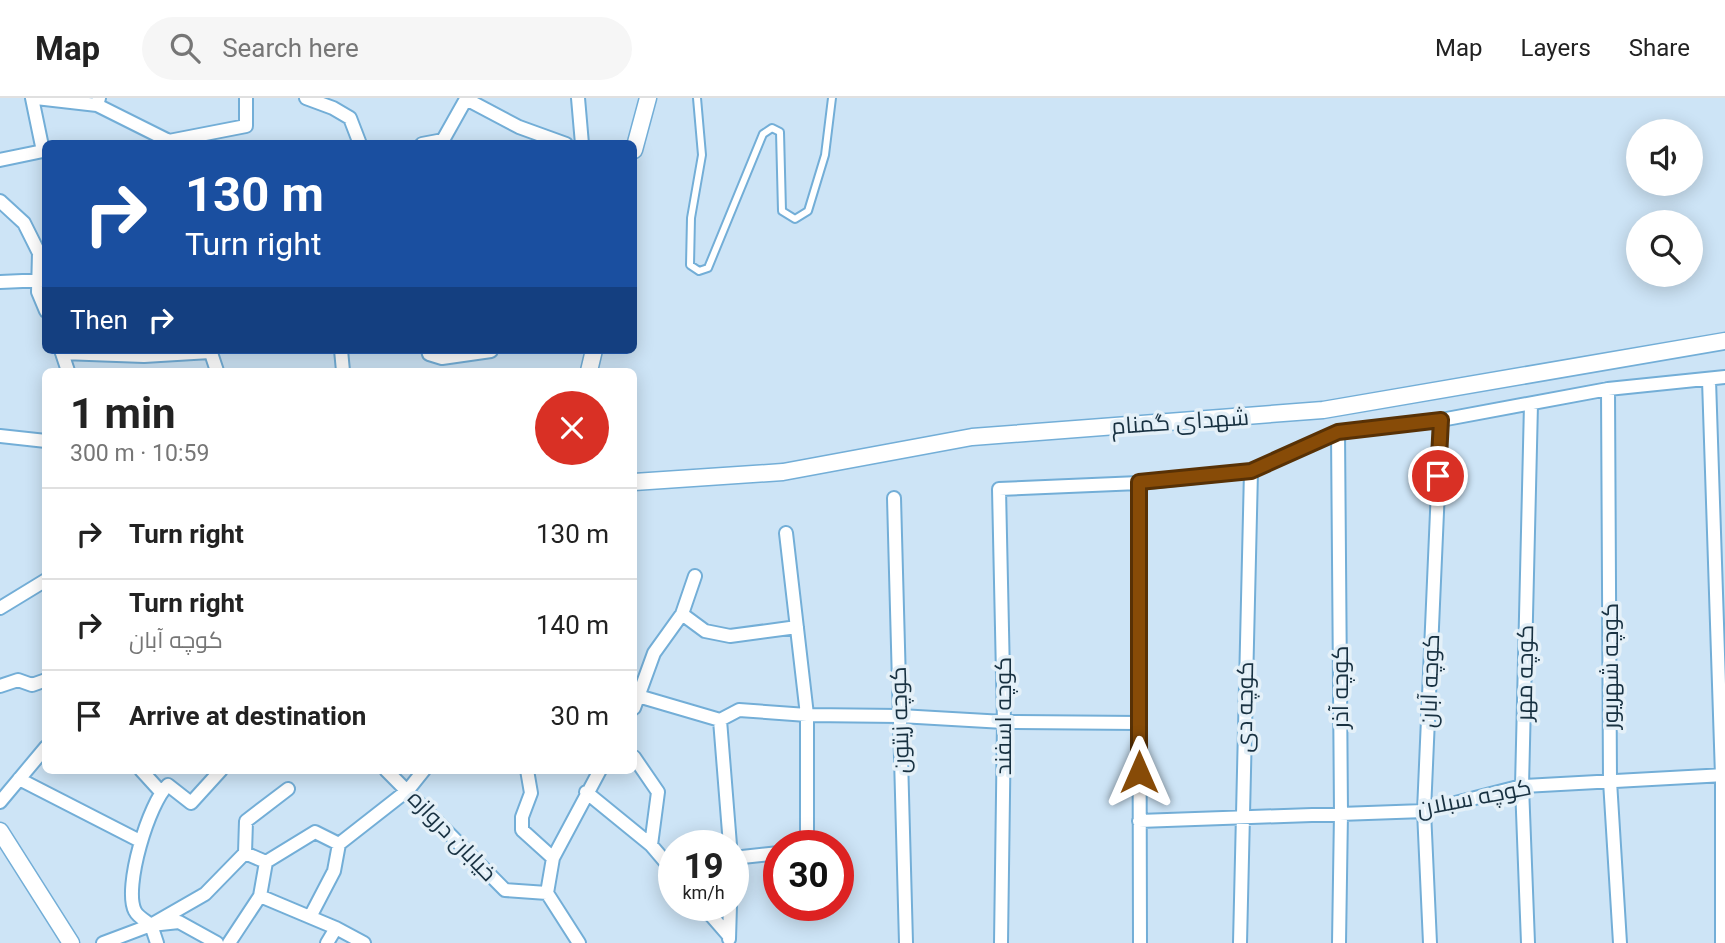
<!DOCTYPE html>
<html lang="en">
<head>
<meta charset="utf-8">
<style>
  :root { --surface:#fff; --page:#f6f6f6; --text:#222; --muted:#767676; --line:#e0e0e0 }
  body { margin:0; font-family:Roboto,Cairo,sans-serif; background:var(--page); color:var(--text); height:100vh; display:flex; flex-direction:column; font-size:26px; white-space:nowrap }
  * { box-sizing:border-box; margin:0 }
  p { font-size:23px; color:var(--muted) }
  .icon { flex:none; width:38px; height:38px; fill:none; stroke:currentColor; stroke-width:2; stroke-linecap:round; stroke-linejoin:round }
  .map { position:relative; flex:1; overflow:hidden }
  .details { position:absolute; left:42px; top:270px; width:595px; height:406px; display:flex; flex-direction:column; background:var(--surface); border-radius:10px; box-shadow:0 4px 18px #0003 }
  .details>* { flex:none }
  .hud { position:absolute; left:42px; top:42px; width:595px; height:214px; border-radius:10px; box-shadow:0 4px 18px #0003; background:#1a4fa0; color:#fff; overflow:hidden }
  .controls { position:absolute; left:1626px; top:21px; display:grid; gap:14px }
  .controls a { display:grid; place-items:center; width:77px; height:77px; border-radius:50%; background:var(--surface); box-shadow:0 4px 18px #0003; font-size:35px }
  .speed { position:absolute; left:658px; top:732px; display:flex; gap:14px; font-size:35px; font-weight:700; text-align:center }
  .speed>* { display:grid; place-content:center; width:91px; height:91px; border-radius:50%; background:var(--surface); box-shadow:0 4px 18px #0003; line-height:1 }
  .speed small { font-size:18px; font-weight:400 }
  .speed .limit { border:10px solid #d22; background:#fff; color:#111 }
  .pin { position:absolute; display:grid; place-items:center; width:60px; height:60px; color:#fff; margin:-30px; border:4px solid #fff; border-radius:50%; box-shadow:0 2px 7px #0007 }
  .me { position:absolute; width:77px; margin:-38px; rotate:0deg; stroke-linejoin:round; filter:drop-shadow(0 0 5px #0008) }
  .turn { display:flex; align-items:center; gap:24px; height:147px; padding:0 28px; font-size:32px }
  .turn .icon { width:91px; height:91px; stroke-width:2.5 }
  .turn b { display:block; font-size:49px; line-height:60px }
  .then { display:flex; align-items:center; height:66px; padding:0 28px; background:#0003; gap:14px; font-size:26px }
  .round { display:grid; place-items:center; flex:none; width:74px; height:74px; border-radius:37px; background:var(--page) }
  .summary { display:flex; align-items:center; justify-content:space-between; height:119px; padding:0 28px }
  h1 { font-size:42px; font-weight:700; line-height:52px }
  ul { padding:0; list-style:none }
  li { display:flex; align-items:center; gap:21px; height:91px; padding:0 28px; border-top:2px solid var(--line) }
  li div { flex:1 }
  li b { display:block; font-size:26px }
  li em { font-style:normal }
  header { display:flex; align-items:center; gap:42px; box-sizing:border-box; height:98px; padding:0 35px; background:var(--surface); border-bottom:2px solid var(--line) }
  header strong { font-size:33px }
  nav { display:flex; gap:38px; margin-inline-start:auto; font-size:24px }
  .search { width:490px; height:63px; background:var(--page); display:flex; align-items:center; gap:18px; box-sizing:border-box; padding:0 24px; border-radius:38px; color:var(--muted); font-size:26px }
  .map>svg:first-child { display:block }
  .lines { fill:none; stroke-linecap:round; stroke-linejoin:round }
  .service-casing { stroke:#73aed7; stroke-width:10 }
  .minor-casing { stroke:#73aed7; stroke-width:16 }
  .tertiary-casing { stroke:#73aed7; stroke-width:19 }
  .service { stroke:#fff; stroke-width:6 }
  .minor { stroke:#fff; stroke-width:12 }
  .tertiary { stroke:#fff; stroke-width:16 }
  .route-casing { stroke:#583105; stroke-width:18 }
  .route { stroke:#874b07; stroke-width:12 }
  .labels { text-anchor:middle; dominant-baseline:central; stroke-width:7; stroke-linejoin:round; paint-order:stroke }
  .street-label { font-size:23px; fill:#183141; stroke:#e4f0f8 }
</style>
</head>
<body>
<header>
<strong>Map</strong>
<div class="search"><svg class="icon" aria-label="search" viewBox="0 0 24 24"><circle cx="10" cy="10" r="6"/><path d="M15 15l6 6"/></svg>Search here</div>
<nav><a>Map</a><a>Layers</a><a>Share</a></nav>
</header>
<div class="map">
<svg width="1725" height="845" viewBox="0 0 1725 845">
  <rect width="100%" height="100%" fill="#cde4f6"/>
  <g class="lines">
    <g class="service-casing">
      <path id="service" d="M697,0L702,57L691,120L690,167L699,173L708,170L763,36L772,30L780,34L782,113L795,121L808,113L825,57L832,0"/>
    </g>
    <g class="minor-casing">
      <path id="minor" d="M36,0L97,7L99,0
        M306,0L333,10L350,20L360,46
        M578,0L582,46
        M97,7L169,43L246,28V0
        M422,46L443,42L466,1L519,29L566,46
        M0,62L43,53L32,0
        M0,103L24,125L39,155L38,194L46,213
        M0,184L45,182
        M61,252L68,273
        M210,252L217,273
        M341,252L343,273
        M428,252L429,256L442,260L491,253
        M62,255L144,258L210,254
        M1709,282L1722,678V845
        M1608,291L1610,683L1620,845
        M1338,334L1341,715L1339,845
        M0,338L46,343
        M1139,385L1140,845
        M894,400L906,845
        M786,435L807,617V747
        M0,510L46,482
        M682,516L705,533L730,538L797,529
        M0,588L18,582L32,587L46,582
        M638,598L720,622L739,612L807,617L900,618L1004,624L1139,625
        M634,610L654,555L682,516L695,478
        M720,622L730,747
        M634,659L658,694L651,747
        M141,672L161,694
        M386,672L505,792L547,795L579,845
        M527,672L531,695L522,719V732L553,760
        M19,681L140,743
        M586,694L651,747L674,774
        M0,704L46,649
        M1139,723L1424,713L1522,688L1725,677
        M245,755L246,723L288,691
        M733,760L779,755
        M547,795L553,760L600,672
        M260,798L336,830L364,845
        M702,807L729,838
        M310,819L334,773L339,746
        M151,827L205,796L245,755L266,764L315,734L339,746L408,692L424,672
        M151,827C146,823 138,819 135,813C123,790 149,704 168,687L191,705L221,672
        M151,827L157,845
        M729,841L730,807
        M103,845L151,827L179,824L217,845
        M229,845L260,798L266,764
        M327,845L336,830
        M1001,845L1004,624L999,391L1139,385L1251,373L1338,334L1441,322L1608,291L1725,279
        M1240,845L1251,373
        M1430,845L1424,713L1441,322
        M1528,845L1522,688L1531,306"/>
    </g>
    <g class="tertiary-casing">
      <path id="tertiary" d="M634,52L648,0
        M589,273L594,252
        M634,384L783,374L972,339L1323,312L1725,243
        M0,733L71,845"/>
    </g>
    <use href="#service" class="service"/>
    <use href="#minor" class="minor"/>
    <use href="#tertiary" class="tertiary"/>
  </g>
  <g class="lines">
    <g class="route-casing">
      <path id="route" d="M1139,674V384L1251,373L1338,334L1441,322L1438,378"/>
    </g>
    <use href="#route" class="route"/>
  </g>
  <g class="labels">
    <g class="street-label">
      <text transform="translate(1180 324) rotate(-4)">شهدای گمنام</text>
      <text transform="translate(1610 568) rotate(-90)">کوچه شهریور</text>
      <text transform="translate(1525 575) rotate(-89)">کوچه مهر</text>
      <text transform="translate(1430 583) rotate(-88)">کوچه آبان</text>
      <text transform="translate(1340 589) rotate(-90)">کوچه آذر</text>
      <text transform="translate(1245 609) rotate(-89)">کوچه دی</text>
      <text transform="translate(1003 618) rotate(-90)">کوچه اسفند</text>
      <text transform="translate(900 622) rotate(-92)">کوچه زیتون</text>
      <text transform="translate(1474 700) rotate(-11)">کوچه سبلان</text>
      <text transform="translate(452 738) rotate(46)">خیابان دروازه</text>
    </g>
  </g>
</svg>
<div class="controls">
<a><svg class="icon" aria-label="sound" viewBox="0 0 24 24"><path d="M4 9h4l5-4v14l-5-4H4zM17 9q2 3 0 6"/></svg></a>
<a><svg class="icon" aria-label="search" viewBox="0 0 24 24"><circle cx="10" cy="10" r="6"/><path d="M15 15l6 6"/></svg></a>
</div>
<div class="speed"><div>19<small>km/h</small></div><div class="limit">30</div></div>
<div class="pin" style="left:1438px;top:378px;background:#d93025"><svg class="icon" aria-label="arrive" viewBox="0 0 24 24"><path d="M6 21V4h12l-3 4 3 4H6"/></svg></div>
<svg class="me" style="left:1139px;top:674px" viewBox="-20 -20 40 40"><path d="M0-17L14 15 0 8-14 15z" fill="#874b07" stroke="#fff" stroke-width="4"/></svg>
<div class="hud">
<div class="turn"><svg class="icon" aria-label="right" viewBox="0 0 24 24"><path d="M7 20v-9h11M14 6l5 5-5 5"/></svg><div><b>130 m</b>Turn right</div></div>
<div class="then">Then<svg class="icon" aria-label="right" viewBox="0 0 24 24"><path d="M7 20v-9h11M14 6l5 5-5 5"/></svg></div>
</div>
<section class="details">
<div class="summary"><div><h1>1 min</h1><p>300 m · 10:59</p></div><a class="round" style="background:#d93025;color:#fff"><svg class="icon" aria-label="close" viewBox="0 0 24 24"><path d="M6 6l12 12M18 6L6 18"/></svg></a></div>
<ul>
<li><svg class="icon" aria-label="right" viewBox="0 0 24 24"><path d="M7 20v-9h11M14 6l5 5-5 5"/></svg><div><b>Turn right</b></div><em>130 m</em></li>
<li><svg class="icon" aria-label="right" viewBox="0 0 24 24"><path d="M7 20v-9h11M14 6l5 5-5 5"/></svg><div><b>Turn right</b><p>کوچه آبان</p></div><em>140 m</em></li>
<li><svg class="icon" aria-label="arrive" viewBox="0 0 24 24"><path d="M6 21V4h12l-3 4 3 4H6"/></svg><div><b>Arrive at destination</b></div><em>30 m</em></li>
</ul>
</section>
</div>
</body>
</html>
